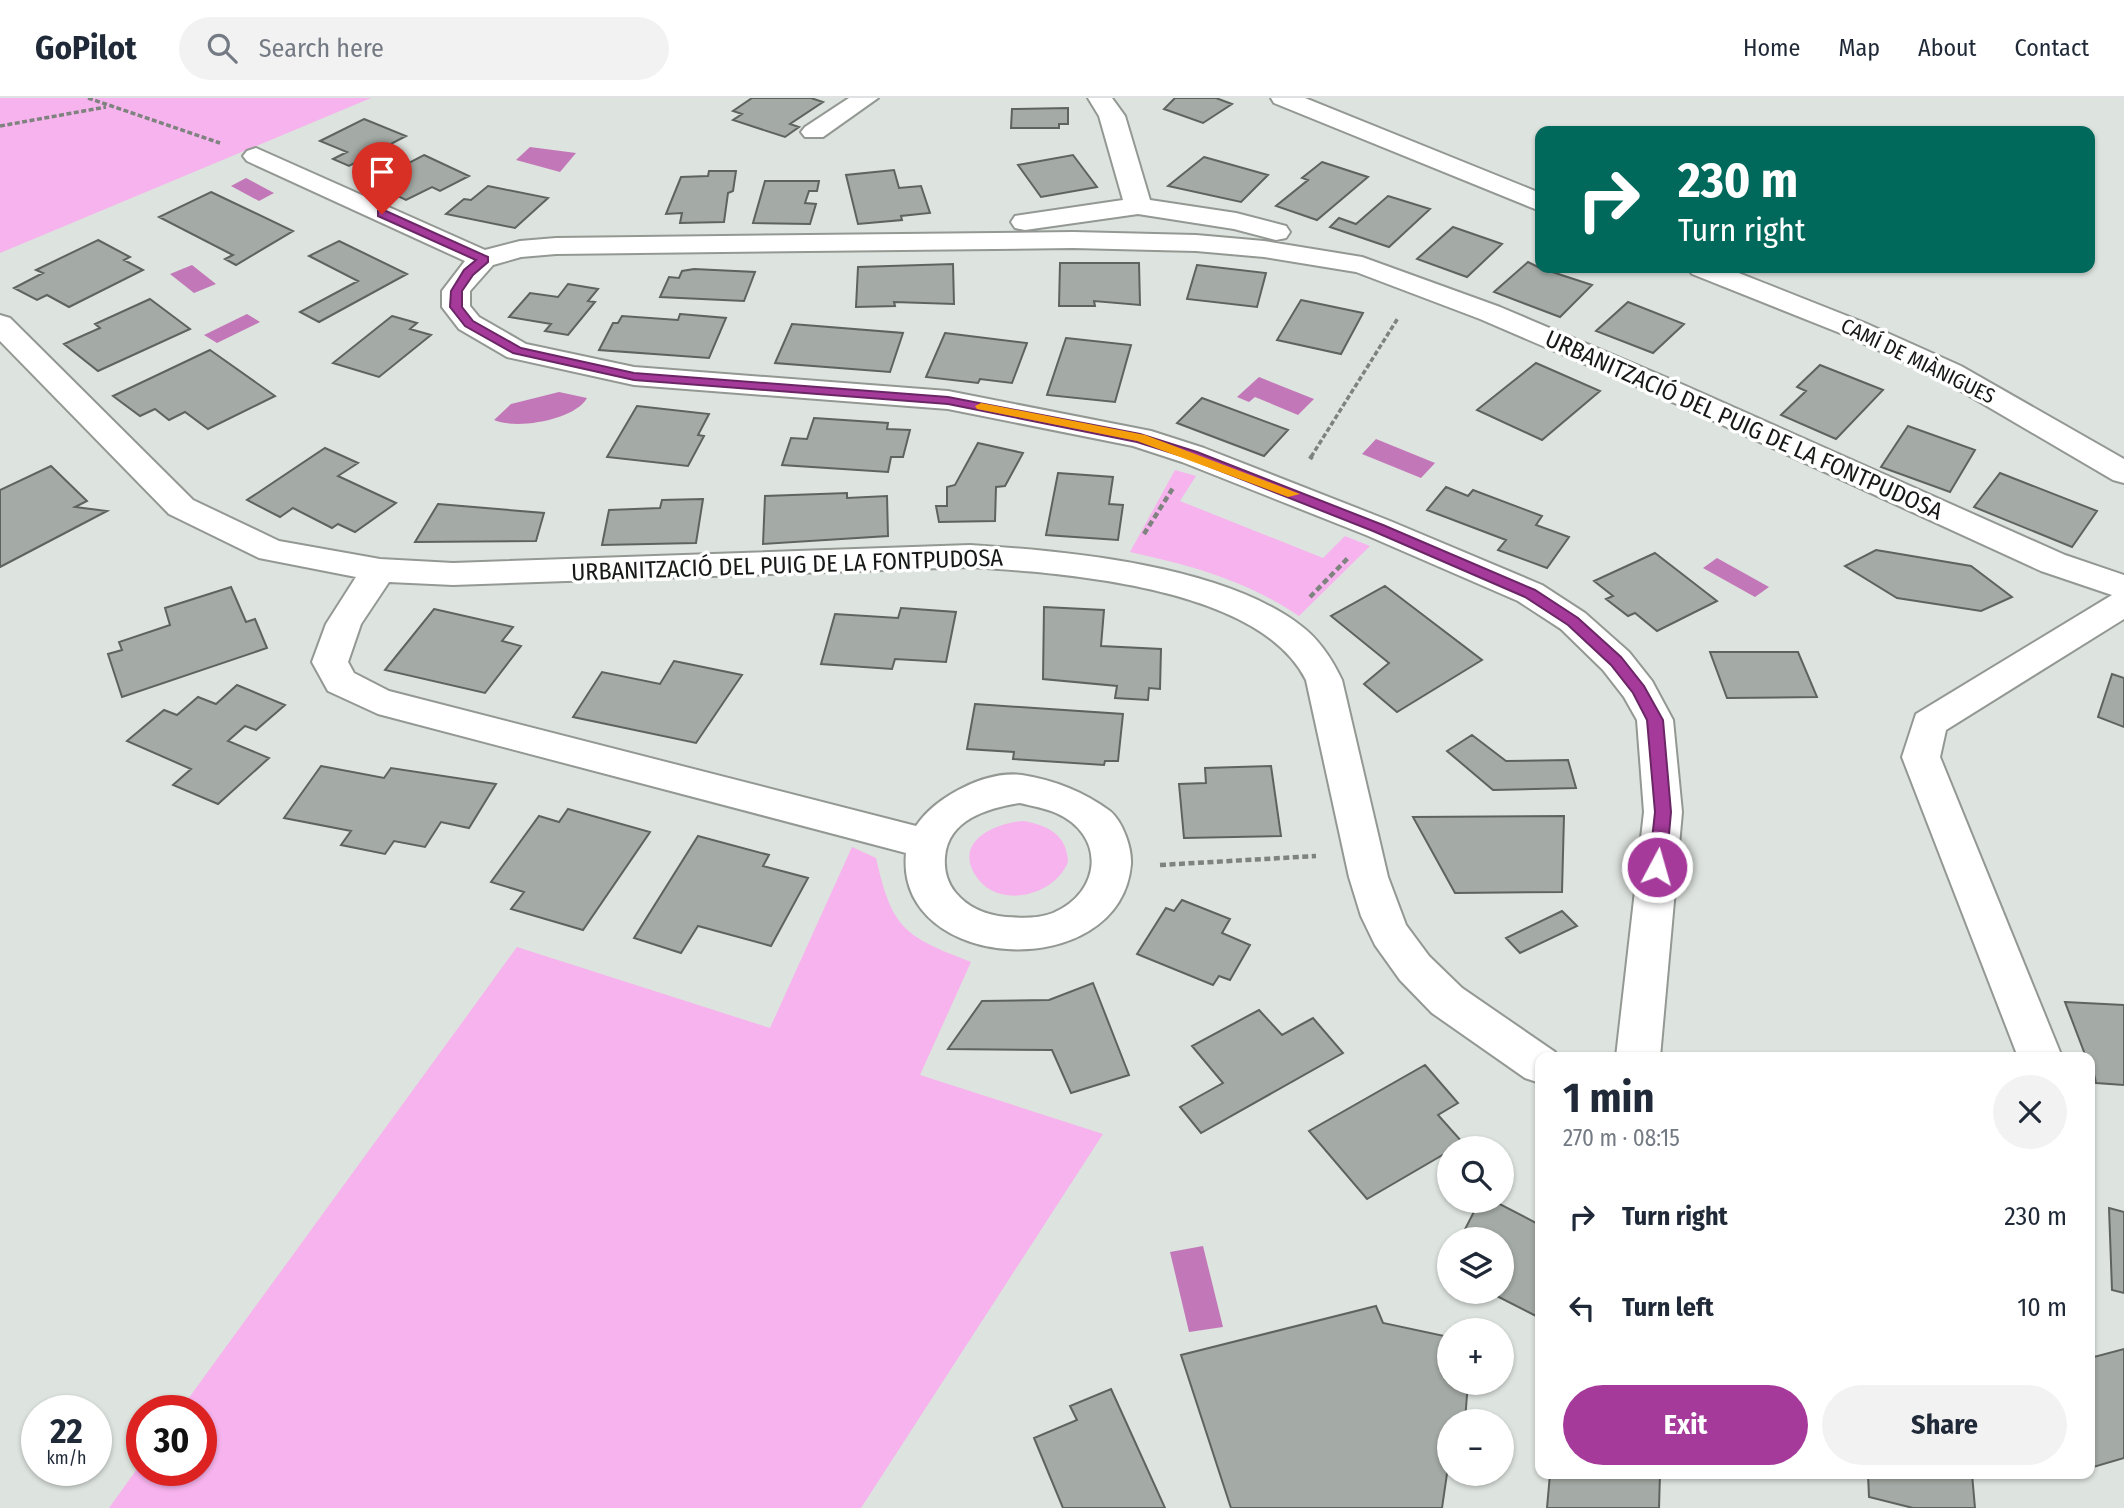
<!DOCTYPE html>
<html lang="en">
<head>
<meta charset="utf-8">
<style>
  :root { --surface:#fff; --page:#f2f2f3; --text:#1f2937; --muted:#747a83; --line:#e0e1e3; --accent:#a53a9b }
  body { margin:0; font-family:"Fira Sans Condensed",sans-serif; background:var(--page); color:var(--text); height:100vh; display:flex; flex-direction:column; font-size:26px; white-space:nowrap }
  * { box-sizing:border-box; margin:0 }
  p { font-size:23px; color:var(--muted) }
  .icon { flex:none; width:38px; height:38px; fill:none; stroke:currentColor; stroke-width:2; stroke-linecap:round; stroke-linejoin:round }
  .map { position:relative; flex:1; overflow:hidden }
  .sheet { position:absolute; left:1535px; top:954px; width:560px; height:427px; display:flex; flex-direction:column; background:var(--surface); border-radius:14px; box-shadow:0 2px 5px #0004 }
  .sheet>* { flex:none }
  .banner { position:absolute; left:1535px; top:28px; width:560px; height:147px; border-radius:14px; box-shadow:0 2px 5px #0004; background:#00695c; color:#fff; overflow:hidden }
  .tools { position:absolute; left:1437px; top:1038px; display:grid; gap:14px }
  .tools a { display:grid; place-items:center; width:77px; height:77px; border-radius:50%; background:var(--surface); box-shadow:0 2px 5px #0004; font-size:35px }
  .speed { position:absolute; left:21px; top:1297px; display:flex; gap:14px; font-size:35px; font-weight:700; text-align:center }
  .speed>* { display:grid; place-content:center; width:91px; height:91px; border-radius:50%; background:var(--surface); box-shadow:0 2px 5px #0004; line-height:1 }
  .speed small { font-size:18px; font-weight:400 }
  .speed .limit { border:10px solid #d22; background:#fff; color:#111 }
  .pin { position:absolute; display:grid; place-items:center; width:60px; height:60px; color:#fff; margin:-72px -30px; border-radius:50% 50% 50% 0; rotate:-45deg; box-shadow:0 0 7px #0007 }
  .pin .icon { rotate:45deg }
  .me { position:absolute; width:77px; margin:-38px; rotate:6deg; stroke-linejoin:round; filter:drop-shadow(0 0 5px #0008) }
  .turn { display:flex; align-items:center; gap:24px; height:147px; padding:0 28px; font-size:32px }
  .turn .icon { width:91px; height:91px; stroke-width:2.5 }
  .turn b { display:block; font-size:49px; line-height:60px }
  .round { display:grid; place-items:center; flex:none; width:74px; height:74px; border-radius:37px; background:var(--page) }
  .head { display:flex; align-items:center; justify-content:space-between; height:119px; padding:0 28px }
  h1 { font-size:42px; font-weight:700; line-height:52px }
  .cta { display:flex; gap:14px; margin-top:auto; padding:14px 28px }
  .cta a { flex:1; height:80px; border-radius:42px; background:var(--accent); color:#fff; font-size:28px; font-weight:700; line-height:80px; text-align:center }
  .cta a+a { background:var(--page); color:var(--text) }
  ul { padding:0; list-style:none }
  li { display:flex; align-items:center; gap:21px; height:91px; padding:0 28px }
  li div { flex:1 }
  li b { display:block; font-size:26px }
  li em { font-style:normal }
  header { display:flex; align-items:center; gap:42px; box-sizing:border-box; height:98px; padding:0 35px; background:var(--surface); border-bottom:2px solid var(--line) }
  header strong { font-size:33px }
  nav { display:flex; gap:38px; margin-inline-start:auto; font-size:24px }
  .search { width:490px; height:63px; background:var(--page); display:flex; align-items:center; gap:18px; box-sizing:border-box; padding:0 24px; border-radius:38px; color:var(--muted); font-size:26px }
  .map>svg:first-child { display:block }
  .green { fill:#f7b3ed }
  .water { fill:#c278b8 }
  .building { fill:#a4aaa5; stroke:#5e635f; stroke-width:2 }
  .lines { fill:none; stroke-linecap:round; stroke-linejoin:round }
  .minor-casing { stroke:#939893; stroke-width:4 }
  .path-far1 { stroke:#7e837f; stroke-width:3.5; stroke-dasharray:5 2.5; stroke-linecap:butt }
  .path { stroke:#7e837f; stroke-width:4.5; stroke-dasharray:6 3.5; stroke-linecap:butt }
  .minor { fill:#fff; fill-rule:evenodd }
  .route { fill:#a53a9b; stroke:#6b2665; stroke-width:2 }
  .slow { fill:#f59e0b }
  .labels { text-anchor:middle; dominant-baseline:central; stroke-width:7; stroke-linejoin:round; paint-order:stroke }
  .far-street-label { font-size:21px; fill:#171917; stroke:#fff }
  .street-label { font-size:24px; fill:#171917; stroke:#fff }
</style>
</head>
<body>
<header>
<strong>GoPilot</strong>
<div class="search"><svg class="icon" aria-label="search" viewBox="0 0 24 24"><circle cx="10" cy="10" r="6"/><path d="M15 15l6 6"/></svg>Search here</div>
<nav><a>Home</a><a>Map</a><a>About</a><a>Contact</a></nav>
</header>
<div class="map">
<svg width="2124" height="1410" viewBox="0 0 2124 1410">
  <rect width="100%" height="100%" fill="#dde3de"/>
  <path class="green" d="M0,0H371L0,155Z
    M1175,372L1196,378L1180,403L1323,460L1345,438L1370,448L1299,518C1245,482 1193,468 1130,454Z
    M1024,723C1049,728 1067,737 1068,764C1054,799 995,813 974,775C955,741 999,724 1024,723Z
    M852,749L876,760C892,831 904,838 971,864L920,977L1103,1036L861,1410H109L142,1364V1372H201V1312H180L517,849L770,930Z"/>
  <path class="water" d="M530,49L576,55L560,74L516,62Z
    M246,80L274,95L259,103L231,88Z
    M192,167L216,186L194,195L170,176Z
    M247,216L260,224L217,245L204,237Z
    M1259,279L1314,301L1298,317L1255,299L1249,304L1237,299Z
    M559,294L587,300C575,322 516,332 494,322L511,306Z
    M1376,341L1435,365L1421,380L1362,356Z
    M1717,460L1769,489L1755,499L1703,470Z
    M1203,1148L1223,1229L1189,1234L1170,1154Z"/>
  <path class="building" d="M752,0H811L823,4L790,26L799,29L785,39L733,22L742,16L733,13Z
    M1175,0H1216L1232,6L1203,25L1164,11Z
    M1068,10V26H1059V30H1011L1012,11Z
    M364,21L406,38L349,68L333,61L347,54L320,43Z
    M424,57L469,78L440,93L432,89L406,102L370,85Z
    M1073,57L1097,89L1041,99L1018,67Z
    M1204,59L1268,77L1241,104L1168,88Z
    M1322,64L1368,79L1317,122L1276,108L1308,82L1302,80Z
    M894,72L899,90L921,88L930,115L901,118L902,122L858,126L846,77Z
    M709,73H736L733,93L728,95L724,124L680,125L682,115L666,116L681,79L708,78Z
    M765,83H819L817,93H809L805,105L816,106L810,126L753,125Z
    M488,88L548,100L515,130L446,116L464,101L471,102Z
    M211,94L293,133L236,167L225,161L233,157L159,119Z
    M1388,98L1430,111L1389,149L1330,129L1339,120L1356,126Z
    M1453,129L1502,146L1467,179L1417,161Z
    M98,142L130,159L124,162L143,172L69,209L47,197L37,202L14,190L43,175L36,172Z
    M339,143L407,176L319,224L300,214L358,183L309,158Z
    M1528,164L1540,170L1592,187L1560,219L1494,194Z
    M1060,165H1139L1140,207L1094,203L1095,208H1059Z
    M953,166L954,206L894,204L895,208L856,209L858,169Z
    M1197,167L1266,175L1257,209L1187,201Z
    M694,171L755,174L744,203L660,199L669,179L679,180L682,173Z
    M568,186L598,191L588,203L595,204L568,237L545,233L551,226L509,219L530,195L558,199Z
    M150,201L190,231L98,273L64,246L100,230L95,226Z
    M1301,202L1363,215L1341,256L1277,242Z
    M1628,204L1684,226L1653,255L1596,233Z
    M680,216L726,220L709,260L599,252L613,225H618L622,218L678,222Z
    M392,218L417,225L410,231L431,237L379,279L333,265Z
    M792,226L903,235L890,274L775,265Z
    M945,235L1027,245L1012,285L980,281L978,285L926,279Z
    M1066,240L1131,247L1115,304L1047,297Z
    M210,252L275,298L208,331L185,314L169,322L155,311L140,318L113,298Z
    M1536,265L1600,293L1542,342L1477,312Z
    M1820,267L1883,292L1836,341L1781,317L1806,293L1797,289Z
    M1202,300L1288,332L1264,358L1177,325Z
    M637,308L709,316L698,337L704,338L688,368L607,359Z
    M814,320L888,325L887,331L910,332L903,359H891L888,374L782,367L791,340L807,341Z
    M1908,328L1975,352L1950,394L1881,369Z
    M978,345L1023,355L1005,388L996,389L995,423L939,424L936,408H947V389L955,387Z
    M325,350L358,365L338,378L396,405L355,434L338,426L332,430L293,410L280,419L247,402Z
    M51,368L87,403L75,409L107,413L0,469V392Z
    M1058,375L1113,379L1109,406L1123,407L1118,442L1046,437Z
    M2000,375L2097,413L2072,449L1974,409Z
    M1446,389L1468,398L1473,392L1542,418L1536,427L1569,439L1547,470L1498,452L1506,442L1427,412Z
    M847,395V400L887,398L888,438L763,446L765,398Z
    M703,401L696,445L602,447L609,412L660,410L662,402Z
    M438,406L544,415L536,443L415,444Z
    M1876,452L1971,468L2012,499L1981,513L1897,500L1845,468Z
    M1655,455L1717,503L1657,533L1635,515L1628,518L1606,501L1613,498L1594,483Z
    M1385,488L1482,562L1397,614L1364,586L1389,565L1331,518Z
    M231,489L246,524L255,521L267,550L122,599L108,556L122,552L119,544L170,527L165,510Z
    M1044,509L1104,512L1101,548L1161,551L1160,591L1149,590L1148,602L1115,600L1117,588L1043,581Z
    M901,510L956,514L946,564L895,561L892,571L821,566L835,516L898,520Z
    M434,511L513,529L502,543L521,548L485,595L385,572Z
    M1710,554H1798L1817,599L1727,600Z
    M674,563L742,577L696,645L573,619L602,574L660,586Z
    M2112,576L2124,580V629L2098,619Z
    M237,587L285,607L256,632L245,628L228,643L269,660L218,706L173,687L191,671L127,643L164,612L177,617L198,599L216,606Z
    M975,606L1123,616L1118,663H1105L1104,667L1013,661L1014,654L967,651Z
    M1472,637L1506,663L1568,662L1576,690L1493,692L1447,653Z
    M321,668L384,680L391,670L496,686L469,730L441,724L425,749L394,743L385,756L341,747L351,733L284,720Z
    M1271,668L1281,738L1184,740L1179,686L1206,685L1205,670Z
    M568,711L650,734L583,832L511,811L524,794L491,784L539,718L559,724Z
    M1564,718L1562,794L1455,795L1413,719Z
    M698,738L769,757L763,768L808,780L771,848L698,828L681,855L634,840Z
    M1182,802L1230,821L1222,835L1250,847L1230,882L1219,878L1213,887L1137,856L1166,810L1174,813Z
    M1562,813L1577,828L1520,855L1506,840Z
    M1093,885L1129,977L1071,995L1052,952L948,951L982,903L1049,902Z
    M2065,904L2124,907V987L2096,985L2090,959H2086Z
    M1259,912L1282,937L1313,920L1343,955L1201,1035L1180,1009L1223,985L1192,948Z
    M1425,967L1458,1005L1438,1017L1463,1045L1367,1101L1309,1033Z
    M1480,1102H1492L1540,1127V1220L1489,1194H1502V1141H1460Z
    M2109,1110L2124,1114V1195L2112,1192Z
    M1376,1208L1383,1225L1449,1239V1284H1468L1465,1323H1449V1362L1442,1410H1231L1181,1257Z
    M2124,1251V1360L2090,1370V1260Z
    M1111,1291L1165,1410H1063L1034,1340L1077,1322L1070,1308Z
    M1550,1376H1660L1659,1410H1547Z
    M1868,1376H1972L1975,1410H1913L1869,1399Z"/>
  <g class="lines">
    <g class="minor-casing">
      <path id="minor" d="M849,0H878L823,39H805L801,34L805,29Z
        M1088,0H1112L1125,18L1150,102L1236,115L1286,128L1290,134L1286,140L1276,142L1234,131L1138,116L1025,132L1015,130L1011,124L1015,118L1123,102L1099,18Z
        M1271,0H1305L1540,95V113L1274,5Z
        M256,50L485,152L520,143L556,140L1073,134L1196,137L1264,143L1362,159L1500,209L1679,285L2065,457L2124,477V521L1946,632L1940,659L2062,959H2018L1902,659L1916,616L2112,497L2041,473L1657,297L1480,221L1356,174L1264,159L1196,153L1073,150L556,156L521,159L493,167L470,193V208L479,219L526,246L634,269L948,293L1151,333L1204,350L1390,423L1542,487L1585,515L1629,554L1652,583L1673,622L1682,714L1660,959H1616L1644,714L1637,622L1624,599L1603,572L1561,531L1518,503L1366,437L1182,364L1133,348L948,311L634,287L507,259L459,231L442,209V193L465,163L247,63L243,58L247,53Z
        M1688,170H1726L1865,225L1961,268L2124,361V385L2113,382L1939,280L1845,237L1692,176Z
        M0,217L10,220L193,402L279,443L380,461L453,465L970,447C1067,453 1221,467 1300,527C1319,541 1332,561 1342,582L1388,779L1406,827L1429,858L1462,890L1555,954L1558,959H1540V985L1525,980L1432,915L1400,882L1375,847L1361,818L1349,779L1306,582C1259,488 1063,475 970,469L453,487L389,484L361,526L348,564L354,575L389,593L916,728C935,699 986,672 1022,677C1054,682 1084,694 1110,713C1123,724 1132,750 1131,766C1121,887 894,876 906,755L378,616L328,593L312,564L326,526L356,479L259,460L169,416L0,243ZM1020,705C1032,708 1045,710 1056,715C1106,737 1102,794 1053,815C1037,821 1022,820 1006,819C986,817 968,810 955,794C947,784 944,772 945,759C948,721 989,710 1020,705Z"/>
    </g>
    <path class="path-far1" d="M88,0L220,45
      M0,28L106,9
      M1311,359L1398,220"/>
    <path class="path" d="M1310,361L1312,358
      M1144,436L1173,390
      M1310,499L1348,460
      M1160,767L1316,758"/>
    <use href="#minor" class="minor"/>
  </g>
  <path class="route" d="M378,113H386L488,159V164L473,177L462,193V209L473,223L521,250L634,275L948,299L1140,336L1197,354L1383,427L1535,492L1578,520L1621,559L1644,588L1663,622L1671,714L1666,769L1657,775L1649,769L1655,714L1647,622L1633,595L1611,567L1568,527L1525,499L1373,433L1188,360L1137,344L948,306L634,282L513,255L465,228L450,209L451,193L464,172L476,162L378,118Z"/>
  <path class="slow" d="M981,305L1145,337L1300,396L1288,399L1137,343L977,311L975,308Z"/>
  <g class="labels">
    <g class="far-street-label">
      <text transform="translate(1918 263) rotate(26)">CAMÍ DE MIÀNIGUES</text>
    </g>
    <g class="street-label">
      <text transform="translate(1744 327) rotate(24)">URBANITZACIÓ DEL PUIG DE LA FONTPUDOSA</text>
      <text transform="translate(787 467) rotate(-2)">URBANITZACIÓ DEL PUIG DE LA FONTPUDOSA</text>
    </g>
  </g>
</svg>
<div class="tools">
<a><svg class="icon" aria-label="search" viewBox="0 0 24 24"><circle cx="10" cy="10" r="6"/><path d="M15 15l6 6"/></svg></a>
<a><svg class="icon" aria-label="layers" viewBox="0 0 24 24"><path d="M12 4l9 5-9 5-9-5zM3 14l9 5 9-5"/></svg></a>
<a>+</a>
<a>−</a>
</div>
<div class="speed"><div>22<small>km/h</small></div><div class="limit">30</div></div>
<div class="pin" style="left:382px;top:116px;background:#d93025"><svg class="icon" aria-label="arrive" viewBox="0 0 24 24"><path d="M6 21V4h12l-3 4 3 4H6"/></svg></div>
<svg class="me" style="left:1657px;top:769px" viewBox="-20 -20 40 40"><circle r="17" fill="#a53a9b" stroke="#fff" stroke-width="3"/><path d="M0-11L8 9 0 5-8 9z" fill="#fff"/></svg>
<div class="banner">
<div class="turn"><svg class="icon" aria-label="right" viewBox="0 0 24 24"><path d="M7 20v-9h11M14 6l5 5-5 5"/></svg><div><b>230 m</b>Turn right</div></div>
</div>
<section class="sheet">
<div class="head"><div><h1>1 min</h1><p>270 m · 08:15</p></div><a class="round"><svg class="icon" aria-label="close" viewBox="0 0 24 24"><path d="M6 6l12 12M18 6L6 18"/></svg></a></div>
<ul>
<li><svg class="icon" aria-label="right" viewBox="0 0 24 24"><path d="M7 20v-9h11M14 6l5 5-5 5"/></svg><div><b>Turn right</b></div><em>230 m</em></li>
<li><svg class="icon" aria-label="left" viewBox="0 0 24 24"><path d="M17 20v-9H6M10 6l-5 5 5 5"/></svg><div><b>Turn left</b></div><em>10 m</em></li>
</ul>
<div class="cta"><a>Exit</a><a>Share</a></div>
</section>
</div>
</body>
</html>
